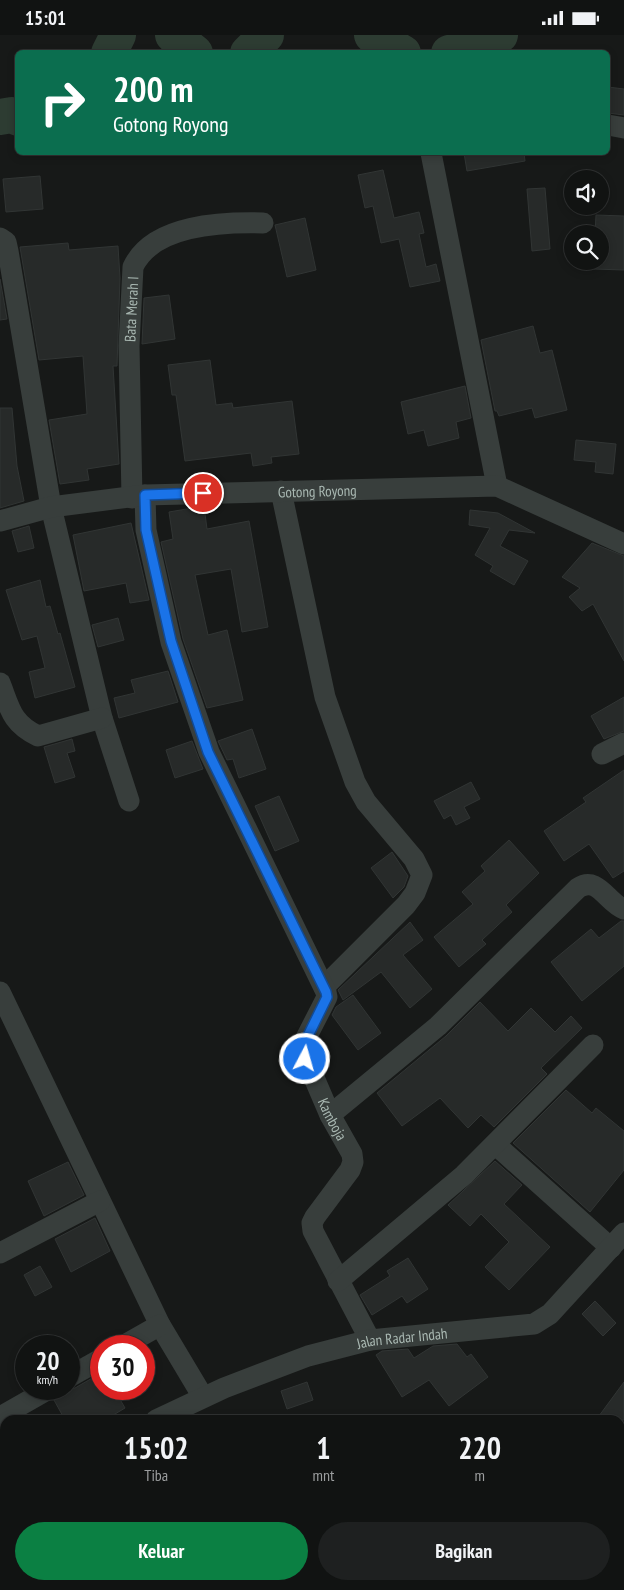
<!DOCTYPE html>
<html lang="id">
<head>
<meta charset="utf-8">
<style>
  :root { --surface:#111312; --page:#1e2020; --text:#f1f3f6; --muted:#9c9e9f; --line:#303232; --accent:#0b8043 }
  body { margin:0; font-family:"PT Sans Narrow",sans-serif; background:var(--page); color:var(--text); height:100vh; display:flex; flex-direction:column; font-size:19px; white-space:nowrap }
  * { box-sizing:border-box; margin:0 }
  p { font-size:16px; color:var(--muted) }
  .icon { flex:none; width:28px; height:28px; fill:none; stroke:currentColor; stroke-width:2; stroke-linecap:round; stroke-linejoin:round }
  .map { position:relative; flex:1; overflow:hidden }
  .details { position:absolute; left:0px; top:1380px; width:625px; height:175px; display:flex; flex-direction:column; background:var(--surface); border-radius:15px 15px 0 0; box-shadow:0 2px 8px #0003,0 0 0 1px var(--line) }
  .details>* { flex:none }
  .guide { position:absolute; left:15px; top:15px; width:595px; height:105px; border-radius:8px; box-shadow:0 2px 8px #0003,0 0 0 1px var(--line); background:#0b6e4f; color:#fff; overflow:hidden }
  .controls { position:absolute; left:564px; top:135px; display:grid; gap:10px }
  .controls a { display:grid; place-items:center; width:45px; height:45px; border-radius:50%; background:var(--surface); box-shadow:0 2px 8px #0003,0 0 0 1px var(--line); font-size:25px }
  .speed { position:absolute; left:15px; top:1300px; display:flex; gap:10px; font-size:25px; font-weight:700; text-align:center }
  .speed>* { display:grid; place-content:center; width:65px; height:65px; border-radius:50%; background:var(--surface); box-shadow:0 2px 8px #0003,0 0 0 1px var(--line); line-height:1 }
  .speed small { font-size:12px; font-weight:400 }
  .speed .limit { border:8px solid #d22; background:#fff; color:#111 }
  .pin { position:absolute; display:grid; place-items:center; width:42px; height:42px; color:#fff; margin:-21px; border:2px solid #fff; border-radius:50%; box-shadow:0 1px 5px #0007 }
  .me { position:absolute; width:55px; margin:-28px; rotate:6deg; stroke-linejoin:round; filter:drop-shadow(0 0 4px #0008) }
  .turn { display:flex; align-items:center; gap:18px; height:105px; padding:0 15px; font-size:22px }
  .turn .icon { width:65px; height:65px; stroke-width:2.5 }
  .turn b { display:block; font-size:35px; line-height:42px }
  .eta { display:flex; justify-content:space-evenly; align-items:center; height:85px; text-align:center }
  .eta b { font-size:30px; font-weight:800; line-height:35px }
  .button { display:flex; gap:10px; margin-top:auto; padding:10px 15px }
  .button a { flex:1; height:58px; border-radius:30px; background:var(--accent); color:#fff; font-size:20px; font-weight:800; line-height:58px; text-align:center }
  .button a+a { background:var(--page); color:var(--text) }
  .status { display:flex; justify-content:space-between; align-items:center; height:35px; padding:0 25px; background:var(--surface); direction:ltr }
  .status svg { height:14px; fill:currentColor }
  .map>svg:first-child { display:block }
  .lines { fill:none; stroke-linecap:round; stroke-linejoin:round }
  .river { stroke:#2d3c32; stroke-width:36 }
  .building { fill:#272a29; stroke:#313534 }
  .street { stroke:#383e3c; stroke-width:21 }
  .route-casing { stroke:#114b97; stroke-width:12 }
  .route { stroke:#1a73e8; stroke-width:9 }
  .labels { text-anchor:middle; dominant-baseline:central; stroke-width:5; stroke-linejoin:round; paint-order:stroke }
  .street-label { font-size:15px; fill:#a9b8b2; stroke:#121413 }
</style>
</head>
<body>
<div class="status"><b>15:01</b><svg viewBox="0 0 49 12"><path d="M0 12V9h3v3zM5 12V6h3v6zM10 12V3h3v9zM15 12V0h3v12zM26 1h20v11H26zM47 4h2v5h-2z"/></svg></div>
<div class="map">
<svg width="624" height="1555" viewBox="0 0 624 1555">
  <rect width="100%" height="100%" fill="#171918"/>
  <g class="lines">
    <path class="river" d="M173,0L195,18
      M372,0L403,18
      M109,18L118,0
      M248,18L266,0
      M449,18L489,8L500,0
      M0,82L12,80L18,83"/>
  </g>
  <path class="building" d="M608,52L624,54V80L608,78Z
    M464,118H524L525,126L467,136Z
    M383,135L394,183L419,177L424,198L419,199L426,232L436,229L440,246L410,252L399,204L381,208L373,171L365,173L358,140Z
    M40,141L43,174L6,177L3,144Z
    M545,153L550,214L532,216L527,154Z
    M596,180L624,181V235L594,234V226H600V199H595Z
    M305,183L316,235L287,242L275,190Z
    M68,208L69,215L118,211L120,243L117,331H113L119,429L87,434L89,445L60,449L49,385L87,379L83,321L39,325L20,212Z
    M0,244L7,284L0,285Z
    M169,260L175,304L142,309L144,263Z
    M533,291L540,318L552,315L567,375L535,383L532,373L499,381L497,376H495L481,305Z
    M210,325L216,370L232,368L233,373L292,366L299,419L271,422L272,428L253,431L251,418L185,426L176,360H172L168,330Z
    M465,351L471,383L456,387L459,403L428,411L424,395L408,399L401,367Z
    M0,373H12L17,431L24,466L0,473Z
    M576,405L616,409L613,439L595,437L596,427L574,425Z
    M204,471L207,494L249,486L268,592L242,597L231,534L195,540L208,600L227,595L243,665L207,673L183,604L161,507L173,504L169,477Z
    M470,475L498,478L535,498L509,495L500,511L528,526L514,550L490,536L493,531L475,520L490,493L469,490Z
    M131,488L149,565L130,568L126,548L84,556L73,500Z
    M29,491L34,513L18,517L12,496Z
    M592,508L624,521V626L593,569L582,576L569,562L580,553L562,542Z
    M40,545L46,572L50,571L58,599L60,598L75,652L35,663L29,637L45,633L37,601L22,605L6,555Z
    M118,583L124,605L98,612L92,590Z
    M168,636L178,667L119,683L114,663L135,658L131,645Z
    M624,662V696L604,704L591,681Z
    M252,694L266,734L239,743L233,724L227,725L218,706Z
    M72,704L75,716L67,718L75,742L55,748L44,712Z
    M192,706L203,734L175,743L166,715Z
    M624,735V836L613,843L589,809L564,826L544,796L586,767L583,763Z
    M471,747L480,764L464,772L470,783L456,790L451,780L444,784L434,766Z
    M279,761L299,806L275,816L255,771Z
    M509,805L539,838L506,870L512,877L482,905L486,909L459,932L434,902L473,869L462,857L485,836L481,831Z
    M392,817L408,841L404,852L393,863L371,833Z
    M621,886H624V931L582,966L551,927L591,894L599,903Z
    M410,887L423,905L403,920L432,954L410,973L381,937L343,965L338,955Z
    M353,960L381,998L358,1015L332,980L336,972Z
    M480,967L508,996L531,973L555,997L571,981L582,993L541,1033L547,1039L494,1092L481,1080L468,1093L440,1063L402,1091L377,1058L446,1001Z
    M566,1055L592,1078L596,1073L624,1096V1135L590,1177L513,1108Z
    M495,1126L522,1150L504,1169L550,1212L509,1255L485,1232L509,1207L481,1179L470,1191L448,1170Z
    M68,1127L84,1160L44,1181L28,1146Z
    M95,1183L110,1216L71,1237L55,1204Z
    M408,1223L428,1254L407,1268L402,1261L372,1280L360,1260L390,1241L387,1236Z
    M40,1231L52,1252L35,1261L24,1240Z
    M595,1266L616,1288L603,1301L582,1279Z
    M457,1309L467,1322L471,1319L488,1342L449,1371L429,1345L402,1362L376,1320L382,1316L408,1314L414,1323L433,1311Z
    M101,1338V1354H114L125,1373L105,1385H65L54,1365L61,1355L75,1353Z
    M307,1347L313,1365L287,1374L281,1356Z
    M624,1347V1385H596Z"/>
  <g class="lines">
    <g class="street">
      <path d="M608,90L624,93"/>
      <path d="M431,118L497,451"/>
      <path d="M0,203L6,207L8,216L51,472L102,683L129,766"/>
      <path d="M281,456L325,662L355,747L366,767L414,824L422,840L415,858L406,870L324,952"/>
      <path id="s1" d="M145,460L146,495L171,607L209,717L326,957L327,962L305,1005L303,1017L330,1080L352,1119L353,1127L350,1135L315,1182L312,1188L313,1196L370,1305"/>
      <path id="s2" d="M132,463L129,311L133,232C153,189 223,187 263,188"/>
      <path id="s3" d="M0,486L51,472L145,460L497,451L624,509"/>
      <path d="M0,648C10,673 11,688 38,701L102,683"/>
      <path d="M602,719L624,708"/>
      <path d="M0,957L160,1290L203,1362"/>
      <path d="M330,1080L438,991L578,853C598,840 607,868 624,874"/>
      <path d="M496,1110L611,1213"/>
      <path d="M0,1218L100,1166"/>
      <path d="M338,1246L464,1140L593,1010"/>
      <path d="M123,1311L160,1290"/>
      <path d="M69,1342L101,1324"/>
      <path d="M0,1382L49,1354"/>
      <path id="s4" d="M156,1385L224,1353L308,1321L370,1305L534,1289L550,1279L624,1198"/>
      <path d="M0,1473L5,1470"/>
      <path d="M620,1489L624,1483"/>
      <path d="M604,1550L611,1555"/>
      <path d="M570,1555L574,1550"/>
    </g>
  </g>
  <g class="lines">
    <g class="route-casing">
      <path id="route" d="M203,458L145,460L146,495L171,606L208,717L326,957L327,962L303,1011L305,1024"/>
    </g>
    <use href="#route" class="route"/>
  </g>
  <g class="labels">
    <g class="street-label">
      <text stroke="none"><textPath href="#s2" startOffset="189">Bata Merah I</textPath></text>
      <text stroke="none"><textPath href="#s3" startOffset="320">Gotong Royong</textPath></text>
      <text stroke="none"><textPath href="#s1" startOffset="672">Kamboja</textPath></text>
      <text stroke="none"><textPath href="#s4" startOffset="261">Jalan Radar Indah</textPath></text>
    </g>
  </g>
</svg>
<div class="controls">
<a><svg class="icon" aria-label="sound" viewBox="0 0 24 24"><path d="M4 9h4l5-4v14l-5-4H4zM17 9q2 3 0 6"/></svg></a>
<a><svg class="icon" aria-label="search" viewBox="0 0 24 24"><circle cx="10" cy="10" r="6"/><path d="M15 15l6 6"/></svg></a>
</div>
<div class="speed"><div>20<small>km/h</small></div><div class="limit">30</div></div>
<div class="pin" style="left:203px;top:458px;background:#d93025"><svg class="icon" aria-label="arrive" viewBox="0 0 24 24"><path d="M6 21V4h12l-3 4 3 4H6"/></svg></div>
<svg class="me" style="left:305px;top:1024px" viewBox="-20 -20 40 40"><circle r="17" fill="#1a73e8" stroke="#fff" stroke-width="3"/><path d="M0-11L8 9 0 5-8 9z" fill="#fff"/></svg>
<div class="guide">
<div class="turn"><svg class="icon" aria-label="right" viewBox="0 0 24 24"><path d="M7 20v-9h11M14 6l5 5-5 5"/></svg><div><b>200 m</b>Gotong Royong</div></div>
</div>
<section class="details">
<div class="eta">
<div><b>15:02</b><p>Tiba</p></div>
<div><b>1</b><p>mnt</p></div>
<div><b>220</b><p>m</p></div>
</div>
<div class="button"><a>Keluar</a><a>Bagikan</a></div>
</section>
</div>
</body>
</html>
